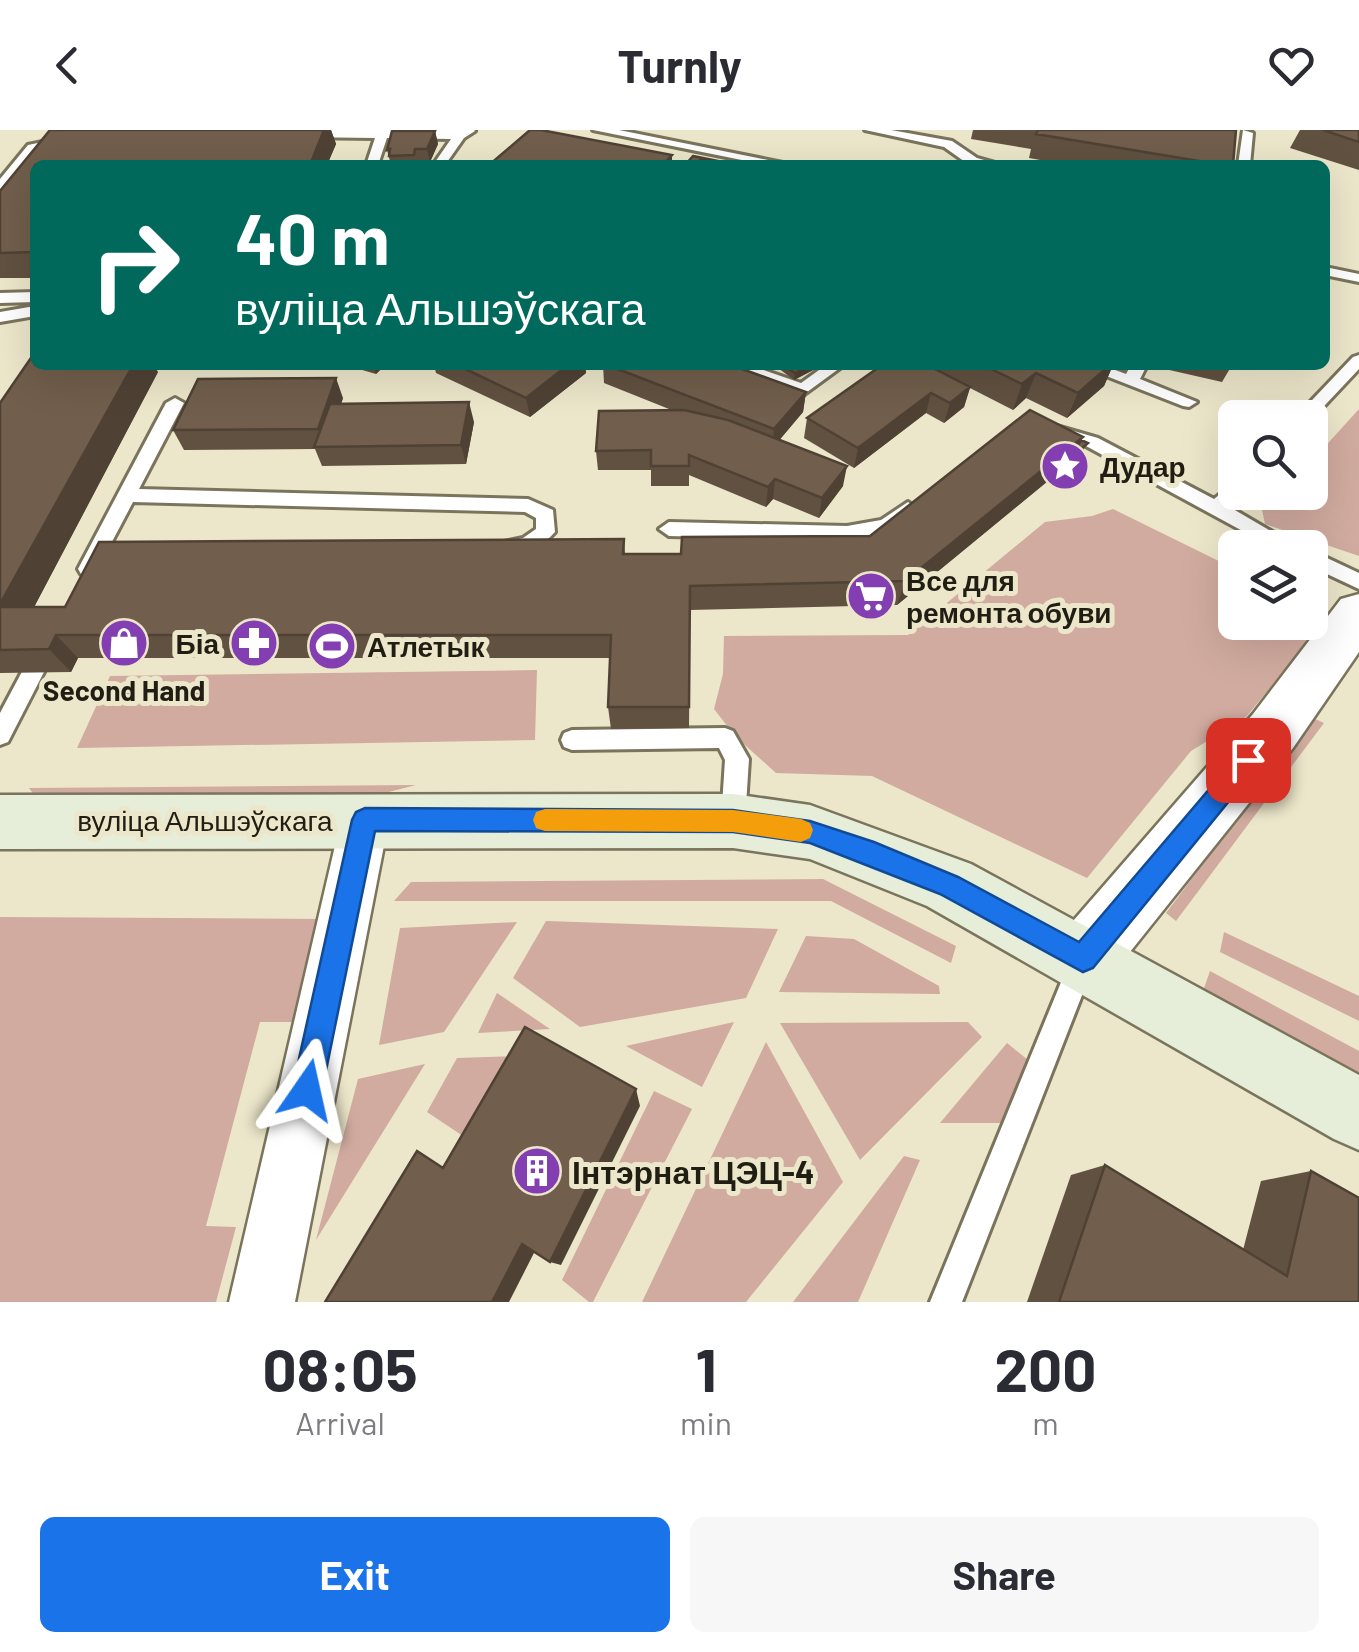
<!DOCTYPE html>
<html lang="en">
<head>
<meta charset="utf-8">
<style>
  :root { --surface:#fff; --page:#f7f7f7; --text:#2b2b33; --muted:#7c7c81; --accent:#1a73e8 }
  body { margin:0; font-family:Barlow,sans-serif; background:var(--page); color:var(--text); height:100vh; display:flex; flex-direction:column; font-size:38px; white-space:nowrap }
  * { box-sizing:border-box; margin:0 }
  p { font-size:32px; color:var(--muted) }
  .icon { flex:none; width:55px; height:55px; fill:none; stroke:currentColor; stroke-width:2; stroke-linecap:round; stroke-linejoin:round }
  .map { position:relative; height:1172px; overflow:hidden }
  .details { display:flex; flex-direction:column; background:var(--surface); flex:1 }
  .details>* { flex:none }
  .hud { position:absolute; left:30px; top:30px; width:1300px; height:210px; border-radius:15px; box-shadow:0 10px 40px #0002; background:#00695c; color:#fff; overflow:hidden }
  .buttons { position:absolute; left:1218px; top:270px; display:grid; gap:20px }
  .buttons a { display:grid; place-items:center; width:110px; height:110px; border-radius:15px; background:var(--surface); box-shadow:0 10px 40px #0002; font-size:50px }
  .pin { position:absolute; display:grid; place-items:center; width:85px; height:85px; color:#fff; margin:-42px; border-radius:20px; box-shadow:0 5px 15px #0006 }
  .me { position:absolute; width:110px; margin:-55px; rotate:11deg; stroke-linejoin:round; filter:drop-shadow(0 0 8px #0008) }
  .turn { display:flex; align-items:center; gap:35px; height:210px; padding:0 40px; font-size:45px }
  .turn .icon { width:130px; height:130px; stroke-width:2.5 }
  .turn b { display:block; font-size:70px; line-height:85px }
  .eta { display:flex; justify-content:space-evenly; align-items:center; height:170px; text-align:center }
  .eta b { font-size:60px; font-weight:700; line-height:70px }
  .cta { display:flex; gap:20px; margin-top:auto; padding:20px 40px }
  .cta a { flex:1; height:115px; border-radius:15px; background:var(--accent); color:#fff; font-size:40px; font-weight:700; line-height:115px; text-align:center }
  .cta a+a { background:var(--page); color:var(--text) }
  header { display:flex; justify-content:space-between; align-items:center; height:130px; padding:0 40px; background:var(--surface); font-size:45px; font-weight:700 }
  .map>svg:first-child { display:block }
  .green { fill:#d1ab9f }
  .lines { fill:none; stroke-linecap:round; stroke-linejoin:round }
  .service-casing { stroke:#7a745c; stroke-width:6 }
  .minor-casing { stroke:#7a745c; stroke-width:5 }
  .tertiary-casing { stroke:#7a745c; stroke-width:5 }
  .secondary-casing { stroke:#7a745c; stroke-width:5 }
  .service { fill:#fff; fill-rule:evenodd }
  .minor { fill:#fff; fill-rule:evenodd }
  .tertiary { fill:#fff; fill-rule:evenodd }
  .secondary { fill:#e6eed9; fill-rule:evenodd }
  .wall { fill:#615141 }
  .shaded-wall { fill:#4f4235 }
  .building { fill:#715e4c; stroke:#4f4235; stroke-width:2.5 }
  .route { fill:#1a73e8; stroke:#114b97; stroke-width:2.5 }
  .slow { fill:#f59e0b }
  .labels { text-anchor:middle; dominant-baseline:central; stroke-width:10; stroke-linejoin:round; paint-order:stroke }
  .poi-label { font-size:28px; font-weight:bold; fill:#201d13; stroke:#ece6ca; text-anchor:start }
  .street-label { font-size:28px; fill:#201d13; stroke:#ece6ca }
  .near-poi-label { font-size:32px; font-weight:bold; fill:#201d13; stroke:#ece6ca; text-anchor:start }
</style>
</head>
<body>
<header><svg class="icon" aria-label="back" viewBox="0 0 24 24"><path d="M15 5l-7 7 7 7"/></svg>Turnly<svg class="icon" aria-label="heart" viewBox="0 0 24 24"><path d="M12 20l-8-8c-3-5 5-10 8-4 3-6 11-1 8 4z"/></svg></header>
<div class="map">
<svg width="1359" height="1172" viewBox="0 0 1359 1172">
  <rect width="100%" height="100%" fill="#ece6ca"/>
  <path class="green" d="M1359,279V426L1265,394L1261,375L1275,372L1283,363L1310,362V333Z
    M1113,379L1235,439V492L1298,493L1307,513L1246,587L1191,621L1087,748L872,646L776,643L735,606L714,579L723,544L724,506L908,505L1045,392L1092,386Z
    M537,540L535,610L77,618L110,546Z
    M1313,588L1324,593L1176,791L1166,783Z
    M416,655L342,674H41L29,658Z
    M823,749L956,816L951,833L831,771H394L411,752Z
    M0,787L320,789L299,892H260L206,1096L236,1097L216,1172H0Z
    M546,791H547L778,799L746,868L580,897L513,848Z
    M517,792L444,902L379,915L400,798Z
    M1224,802L1359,866V891L1220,822Z
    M806,806L854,809L939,856L940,864L779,862Z
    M1210,841L1359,921V948L1202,864Z
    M497,863L550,899L478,903Z
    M734,892L702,957L626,916Z
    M968,892L982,907L860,1030L780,893Z
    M766,912L843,1052L746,1172H642Z
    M1007,913L1034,935L1002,993H940Z
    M520,926L469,1010L427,982L457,928Z
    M425,934L316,1110L358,949Z
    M654,961L692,979L593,1172H589L562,1150Z
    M904,1026L920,1030L858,1172H793Z"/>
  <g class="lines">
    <g class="service-casing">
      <path id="service" d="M304,0H474L475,1L464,8L445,35H433L451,9L387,8L378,35H366L375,8L300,7V1Z
        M593,0H619L793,35H766Z
        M865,0H891L952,11L977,28L1002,35L968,34L944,17Z
        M1243,0L1253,3L1250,35H1238Z
        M62,8L68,12L66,15L36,21L0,62V49L28,15Z
        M1325,137L1359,144V152L1325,145Z
        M35,162V172L0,173V163Z
        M35,176V186L0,192V182Z
        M1359,225V239L1310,291V288H1295L1353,227Z
        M743,235H760L758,238L801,253L826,235H844L803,265L741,244L739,240Z
        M1078,235H1102L1126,244L1131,235H1147L1140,249L1197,272L1189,277L1183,276Z
        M175,268L184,273L139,359L528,369L553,380L555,402C541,418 520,427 499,423L496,418L499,413L523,408L536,399V388L525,382L133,372L95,444H81L78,439L166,273Z
        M1053,295L1098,308L1214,369L1235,352V362H1242L1228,376L1300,418H1274L1086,316L1047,305L1044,301Z
        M908,372L917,379L893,401L847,410L669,406L659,399L669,392L847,396L881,390Z
        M1310,420L1359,443V459L1310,436Z
        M33,533L44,542L8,612L0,615V583L25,536Z
        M725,598L733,601L749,629L745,691L742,699L733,702L724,699L721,691L725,630L719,618L572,620L564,617L561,610L564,603L572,600Z
        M1082,819L1091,823L1095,832L962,1172H930L1073,823Z"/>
    </g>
    <g class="minor-casing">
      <path id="minor" d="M365,668L382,675L389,690L295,1172H229L341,690L348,675Z"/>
    </g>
    <g class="tertiary-casing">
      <path id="tertiary" d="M1359,464V522L1293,618L1106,852L1083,861L1060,852L1050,829L1060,806L1253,584L1341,469Z"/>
    </g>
    <g class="secondary-casing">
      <path id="secondary" d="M733,664L810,675L971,734L1359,945V1020L1334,1009L927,776L810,729L733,718L0,719V665Z"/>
    </g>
    <use href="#service" class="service"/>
    <use href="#minor" class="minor"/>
    <use href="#tertiary" class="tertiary"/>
    <use href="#secondary" class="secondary"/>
  </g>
  <path class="wall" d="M50,0H331L336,14L327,35H35V148H0V61Z
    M973,0H1236L1233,35H1068L1029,28L1031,19L971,9Z
    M1300,0H1359V40L1290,18Z
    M435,1L438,14L430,32H418V35H391L387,20Z
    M345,235H385L376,244Z
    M434,235H585L586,243L530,287L436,243Z
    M603,235H731L806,262L803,282L779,310L843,356L819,388L773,369L766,377L689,345V356H651V340H598L596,321L674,281L604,253Z
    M774,235H818L817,238L794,250Z
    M882,235H1113L1104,256L1067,288L1026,268L1013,280L970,258L964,277L944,293L926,283L854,338L804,308L807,288Z
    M1165,235H1232L1222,252L1165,239Z
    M158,242L34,477H65L624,409L625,424H681L870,406L1081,310L1084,320L1077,326L1074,325L1071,332L897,475L690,480L689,598L611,599L608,577L610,528H78L71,542L0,543V273Z
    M343,268L341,274L474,292L466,334L322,336L315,319L184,320L173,300Z
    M1105,1035L1243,1120L1261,1051L1311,1041L1359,1172H1027L1071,1045Z"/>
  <path class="shaded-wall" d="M324,0H331L336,14L327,35H310Z
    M435,1L438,14L430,32L427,19Z
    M672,25V35H663Z
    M133,235H154L158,242L22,500L0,478V474Z
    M373,235H385L376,244Z
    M568,235H585L586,243L530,287L526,268Z
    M811,235H818L817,238L794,250L795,243Z
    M1110,235H1113L1104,256L1067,288L1078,263Z
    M1036,243L1026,268L1013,280L1022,254Z
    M336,248L343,268L327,316L325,317L318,299Z
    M970,257L964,277L944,293L950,273Z
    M806,262L803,282L772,319L774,299Z
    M931,263L926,283L854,338L858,318Z
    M469,272L474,292L466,334L461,315Z
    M1083,307L1071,332L897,475L905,451Z
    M847,336L843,356L819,388L822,368Z
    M775,349L773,369L766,377L768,357Z
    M56,505L78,528L71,542L49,519Z
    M636,959L640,976L561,1135L550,1132Z
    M522,1114L536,1119L509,1172H492Z"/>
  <path class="building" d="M50,0H324L310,35H35V122L0,123V61Z
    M530,0H541L672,25L663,35H489Z
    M1038,0H1236L1233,35H1223L1036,4Z
    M1323,0H1359V12Z
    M392,1H435L427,19H415L414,25L389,26L390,19L387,20Z
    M693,26L718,31L716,33L701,29L696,35H685Z
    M701,29L728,35H696Z
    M35,222V235H133L0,474V273Z
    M457,235H568L526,268Z
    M607,235H731L806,262L774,299Z
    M783,235H811L795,243Z
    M882,235H927L970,257L950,273L931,263L858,318L807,288Z
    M983,235H1110L1078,263L1036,243L1022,254Z
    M336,248L318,299L173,300L198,249Z
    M469,272L461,315L314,317L330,274Z
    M684,280L728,290L847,336L822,368L775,349L768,357L689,325V336H651V320L596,321L599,281Z
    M1030,280L1083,307L905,451L690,456L689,577H608L611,505H56L49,519L0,520V477H65L99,412L624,409L623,424H681L682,407L870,406Z
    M1081,310L1088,313L1080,320L1077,318Z
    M525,897L636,959L550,1132L522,1114L492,1172H325L417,1021L443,1038Z
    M1105,1035L1287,1146L1311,1041L1359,1068V1172H1059Z"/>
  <path class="route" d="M1248,620L1256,623L1260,630L1256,638L1093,838L1083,842L940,764L810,713L733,702L375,701L322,960L317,970L307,975L297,970L292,960L352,690L356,682L365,678L733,680L810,691L874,712L958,747L1079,812L1240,623Z"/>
  <path class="slow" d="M545,679L733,680L801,689L810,693L813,700L810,708L801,712L733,702L545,701L536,698L533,690L536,682Z"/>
  <defs>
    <g id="sight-disc" transform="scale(2.5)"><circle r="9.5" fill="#833eb1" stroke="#ece6ca"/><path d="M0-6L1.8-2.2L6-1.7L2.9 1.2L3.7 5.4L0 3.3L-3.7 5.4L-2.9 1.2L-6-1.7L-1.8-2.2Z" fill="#fff"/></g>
    <g id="supermarket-disc" transform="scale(2.5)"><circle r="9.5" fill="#833eb1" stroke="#ece6ca"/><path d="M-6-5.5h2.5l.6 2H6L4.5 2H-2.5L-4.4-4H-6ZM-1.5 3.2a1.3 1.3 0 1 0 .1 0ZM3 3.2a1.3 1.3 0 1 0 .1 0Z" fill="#fff"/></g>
    <g id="shop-disc" transform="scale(2.5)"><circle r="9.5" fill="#833eb1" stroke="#ece6ca"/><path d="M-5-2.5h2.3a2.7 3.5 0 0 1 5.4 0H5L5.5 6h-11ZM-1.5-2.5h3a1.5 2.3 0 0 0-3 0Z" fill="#fff"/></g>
    <g id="pharmacy-disc" transform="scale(2.5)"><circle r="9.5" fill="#833eb1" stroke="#ece6ca"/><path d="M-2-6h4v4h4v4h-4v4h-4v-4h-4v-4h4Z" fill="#fff"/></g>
    <g id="stadium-disc" transform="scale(2.5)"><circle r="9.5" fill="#833eb1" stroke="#ece6ca"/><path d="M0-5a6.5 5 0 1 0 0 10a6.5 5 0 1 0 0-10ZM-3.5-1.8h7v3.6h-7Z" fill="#fff"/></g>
    <g id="building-disc" transform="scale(2.5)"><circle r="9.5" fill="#833eb1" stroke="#ece6ca"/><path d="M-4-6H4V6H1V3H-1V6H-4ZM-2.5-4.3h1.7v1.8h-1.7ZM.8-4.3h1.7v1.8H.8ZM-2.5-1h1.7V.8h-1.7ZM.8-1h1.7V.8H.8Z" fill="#fff"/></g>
  </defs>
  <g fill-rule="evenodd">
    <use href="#sight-disc" x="1065" y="336"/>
    <use href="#supermarket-disc" x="871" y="466"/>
    <use href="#shop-disc" x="124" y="513"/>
    <use href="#pharmacy-disc" x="254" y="513"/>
    <use href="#stadium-disc" x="332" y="516"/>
    <use href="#building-disc" x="537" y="1041"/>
  </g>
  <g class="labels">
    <g class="poi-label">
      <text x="1100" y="336">Дудар</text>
      <text x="906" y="450">Все для<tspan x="906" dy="32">ремонта обуви</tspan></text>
      <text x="219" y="513" text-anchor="end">Біа</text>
      <text x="367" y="516">Атлетык</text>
      <text x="124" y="560" text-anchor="middle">Second Hand</text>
    </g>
    <g class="street-label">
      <text x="205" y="690">вуліца Альшэўскага</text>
    </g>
    <g class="near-poi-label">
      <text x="572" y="1041">Інтэрнат ЦЭЦ-4</text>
    </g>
  </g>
</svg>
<div class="buttons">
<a><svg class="icon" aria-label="search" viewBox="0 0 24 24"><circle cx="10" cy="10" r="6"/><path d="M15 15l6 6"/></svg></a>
<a><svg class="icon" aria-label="layers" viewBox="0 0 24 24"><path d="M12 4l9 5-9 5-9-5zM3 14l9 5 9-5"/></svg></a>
</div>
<div class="pin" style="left:1248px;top:630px;background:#d93025"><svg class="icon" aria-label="arrive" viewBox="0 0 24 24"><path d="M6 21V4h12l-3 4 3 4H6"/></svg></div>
<svg class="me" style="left:307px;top:960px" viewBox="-20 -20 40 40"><path d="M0-17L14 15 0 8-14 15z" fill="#1a73e8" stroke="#fff" stroke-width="4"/></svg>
<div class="hud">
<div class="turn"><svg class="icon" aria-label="right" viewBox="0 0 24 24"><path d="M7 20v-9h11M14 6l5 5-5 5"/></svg><div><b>40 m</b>вуліца Альшэўскага</div></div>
</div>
</div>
<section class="details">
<div class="eta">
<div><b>08:05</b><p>Arrival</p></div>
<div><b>1</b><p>min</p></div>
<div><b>200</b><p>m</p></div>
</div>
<div class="cta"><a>Exit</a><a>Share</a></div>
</section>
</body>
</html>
